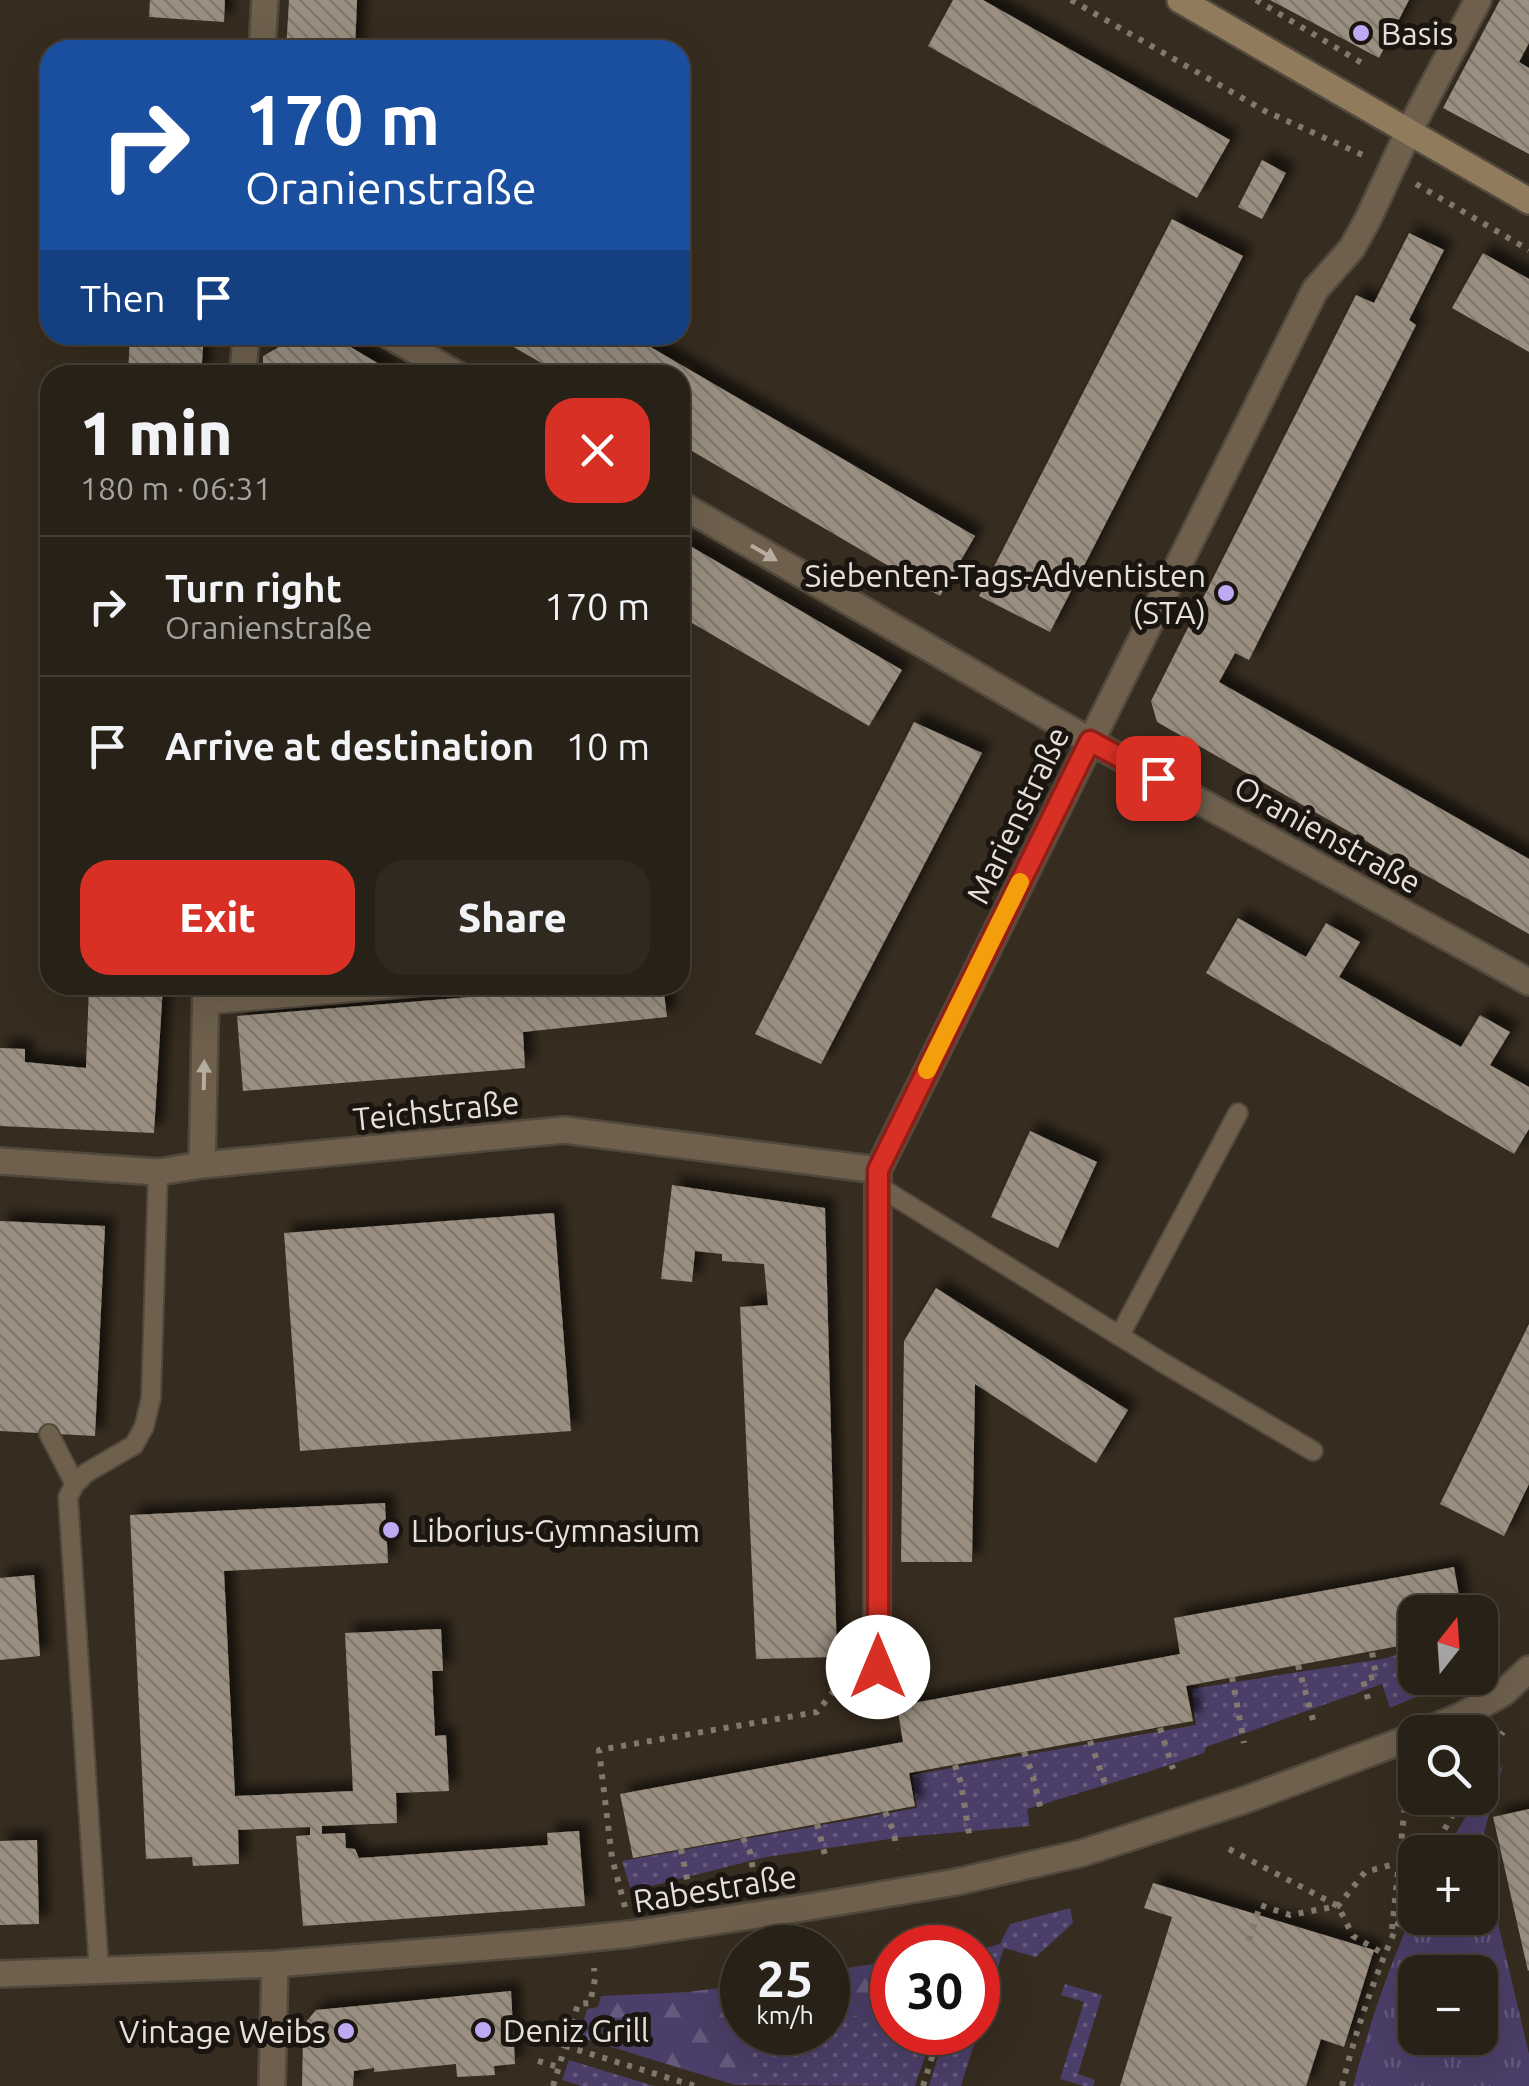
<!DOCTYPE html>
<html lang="en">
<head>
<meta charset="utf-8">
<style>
  :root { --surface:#282117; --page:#302920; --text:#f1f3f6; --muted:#a5a3a1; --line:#443e36; --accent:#d93025 }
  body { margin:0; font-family:Ubuntu,sans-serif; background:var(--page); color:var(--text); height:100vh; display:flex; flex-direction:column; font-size:38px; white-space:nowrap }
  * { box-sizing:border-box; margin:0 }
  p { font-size:32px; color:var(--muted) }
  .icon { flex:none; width:55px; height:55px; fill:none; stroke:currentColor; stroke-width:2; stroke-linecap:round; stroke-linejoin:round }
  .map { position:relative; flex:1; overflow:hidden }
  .side { position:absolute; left:40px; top:365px; width:650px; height:630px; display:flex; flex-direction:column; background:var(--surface); border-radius:30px; box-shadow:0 10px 40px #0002,0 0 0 2px var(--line) }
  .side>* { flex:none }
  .hud { position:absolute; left:40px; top:40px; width:650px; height:305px; border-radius:30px; box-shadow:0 10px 40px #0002,0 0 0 2px var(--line); background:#1a4fa0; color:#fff; overflow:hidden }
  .needle { width:65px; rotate:17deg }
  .tools { position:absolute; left:1398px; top:1595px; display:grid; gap:20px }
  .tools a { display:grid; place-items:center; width:100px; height:100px; border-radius:20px; background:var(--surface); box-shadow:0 10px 40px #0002,0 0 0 2px var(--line); font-size:50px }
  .speed { position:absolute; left:720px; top:1925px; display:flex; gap:20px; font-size:50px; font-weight:700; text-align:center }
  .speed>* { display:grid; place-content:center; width:130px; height:130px; border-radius:50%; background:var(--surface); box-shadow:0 10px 40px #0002,0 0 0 2px var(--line); line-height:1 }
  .speed small { font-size:25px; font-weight:400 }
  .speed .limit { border:15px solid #d22; background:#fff; color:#111 }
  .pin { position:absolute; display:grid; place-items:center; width:85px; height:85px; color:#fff; margin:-42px; border-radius:20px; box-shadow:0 5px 15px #0006 }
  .me { position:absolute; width:110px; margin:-55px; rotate:0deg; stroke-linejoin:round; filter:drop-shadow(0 0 8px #0008) }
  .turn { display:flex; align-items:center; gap:35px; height:210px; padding:0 40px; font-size:45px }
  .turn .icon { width:130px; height:130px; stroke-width:2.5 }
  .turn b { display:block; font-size:70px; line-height:85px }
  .then { display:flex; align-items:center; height:95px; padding:0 40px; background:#0003; gap:20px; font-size:38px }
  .round { display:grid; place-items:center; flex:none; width:105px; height:105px; border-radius:30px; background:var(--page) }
  .head { display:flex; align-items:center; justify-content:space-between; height:170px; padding:0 40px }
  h1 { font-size:60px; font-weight:800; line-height:75px }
  .cta { display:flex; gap:20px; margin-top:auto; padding:20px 40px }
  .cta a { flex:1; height:115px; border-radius:30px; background:var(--accent); color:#fff; font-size:40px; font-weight:800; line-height:115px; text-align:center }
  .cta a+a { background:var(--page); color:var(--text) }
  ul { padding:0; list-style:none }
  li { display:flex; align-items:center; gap:30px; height:140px; padding:0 40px; border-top:2px solid var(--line) }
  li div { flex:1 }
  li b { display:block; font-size:38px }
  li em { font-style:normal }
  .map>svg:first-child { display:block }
  .grass { fill:url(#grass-dots) }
  .forest { fill:url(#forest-firs) }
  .park { fill:url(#park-tufts); fill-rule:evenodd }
  .building { fill:url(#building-back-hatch); filter:url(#shadow) }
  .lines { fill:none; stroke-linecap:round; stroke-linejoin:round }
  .lane-casing { stroke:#52493d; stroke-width:22 }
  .street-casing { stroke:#52493d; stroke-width:30 }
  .secondary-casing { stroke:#52493d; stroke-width:30 }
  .path { stroke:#81796e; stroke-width:6; stroke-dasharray:5 8; stroke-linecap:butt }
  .lane { stroke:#6e604d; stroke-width:18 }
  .street { stroke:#6e604d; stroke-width:25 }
  .secondary { stroke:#917b5d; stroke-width:25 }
  .oneway { fill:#b6ada0 }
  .route-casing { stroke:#8d1f18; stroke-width:25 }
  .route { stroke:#d93025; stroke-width:18 }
  .slow { stroke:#f59e0b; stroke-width:18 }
  .poi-dot { fill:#bfa9f4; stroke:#1a1510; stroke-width:4 }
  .labels { text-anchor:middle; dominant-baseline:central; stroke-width:10; stroke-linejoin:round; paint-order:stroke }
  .poi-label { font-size:32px; fill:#e6e0d8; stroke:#1a1510; text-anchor:start }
  .street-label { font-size:32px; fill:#e6e0d8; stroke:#1a1510 }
</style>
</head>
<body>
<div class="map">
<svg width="1529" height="2086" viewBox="0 0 1529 2086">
  <defs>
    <pattern id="grass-dots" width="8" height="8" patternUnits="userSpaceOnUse" patternTransform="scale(2.5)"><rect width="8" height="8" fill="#4b3e68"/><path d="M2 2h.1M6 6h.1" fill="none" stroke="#655a7d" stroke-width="1.8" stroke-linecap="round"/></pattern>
    <pattern id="forest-firs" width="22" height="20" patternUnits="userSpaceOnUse" patternTransform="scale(2.5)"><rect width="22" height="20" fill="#4b3e68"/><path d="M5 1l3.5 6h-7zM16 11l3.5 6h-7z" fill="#655a7d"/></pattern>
    <pattern id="park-tufts" width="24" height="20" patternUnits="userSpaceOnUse" patternTransform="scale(2.5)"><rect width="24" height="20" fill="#4b3e68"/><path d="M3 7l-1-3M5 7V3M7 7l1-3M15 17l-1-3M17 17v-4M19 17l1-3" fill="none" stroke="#655a7d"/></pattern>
    <pattern id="building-back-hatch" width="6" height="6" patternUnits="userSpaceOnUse" patternTransform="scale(2.5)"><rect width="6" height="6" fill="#9a8f80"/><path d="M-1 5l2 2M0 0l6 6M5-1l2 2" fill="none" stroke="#80786d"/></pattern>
    <filter id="shadow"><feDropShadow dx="9" dy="-9" stdDeviation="5" flood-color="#0009"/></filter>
  </defs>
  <rect width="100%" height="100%" fill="#362c1f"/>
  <path class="grass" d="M1415,1650V1678H1460L1390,1708L1382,1684L1206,1747L1204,1753L1151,1771L1027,1809L1030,1826L904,1837L766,1857L631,1891L622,1861L917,1808L912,1775L1196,1725L1191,1689L1382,1659Z
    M1070,1908L1073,1923L1036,1957L1004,1948L961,2086H929L945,2033L978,2032V1950L1000,1944L1010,1924Z
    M1065,1984L1102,1995L1078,2074L1095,2080L1093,2086H1084L1060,2079L1084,2002L1061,1995Z
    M846,2015L885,2018L892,2016V2032L933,2033L915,2086L735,2085L748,2070L745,2049L757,2033L828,2032V2023Z
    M569,2060L654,2086H581L562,2080Z"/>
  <path class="forest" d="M892,1961V2016L885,2018L846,2015L828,2023V1971Z
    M742,1985V2032L757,2033L745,2049L748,2070L735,2085L579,2037L587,2009L598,2007L601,1996L688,1992Z"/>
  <path class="park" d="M1503,1765L1480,1847L1529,2054V2086H1353C1369,2025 1389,1966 1415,1909V1918H1480V1852H1445L1466,1816ZM1480,1972V2038H1415V1972Z"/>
  <path class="building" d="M150,0H225L224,22L149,17Z
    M289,0H357L355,50H286Z
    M953,0H983L1230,140L1197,198L928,46Z
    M1270,0H1409L1379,58Z
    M1500,0H1529V43L1519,62L1529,68V154L1443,108Z
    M1262,160L1286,173L1262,219L1238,207Z
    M1172,219L1243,256L1050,632L979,596Z
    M1409,233L1444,250L1409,320L1416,325L1249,660L1235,653L1219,682L1529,859V934L1157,722L1151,701L1356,295L1374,303Z
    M1483,253L1529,279V352L1452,308Z
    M130,335H204L201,375H128Z
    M300,335H330L398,375H263V356Z
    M493,335H630L975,536L940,596L680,444V375H562Z
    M680,540L902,670L869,726L680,616Z
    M914,722L982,753L821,1064L755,1034Z
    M1238,918L1306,957L1326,923L1360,942L1339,977L1461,1047L1480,1015L1510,1032L1490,1065L1529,1087V1129L1514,1154L1206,973Z
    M89,985H163L154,1133L0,1126V1048L25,1049V1062L86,1068Z
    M518,985H663L667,1017L523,1032L525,1068L243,1091L237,1016L519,993Z
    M1030,1131L1097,1162L1058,1248L991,1217Z
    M672,1185L825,1208L837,1657L756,1659L740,1307L768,1305L764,1264L722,1261V1254L695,1251L692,1282L661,1279Z
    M554,1213L571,1431L300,1451L284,1233Z
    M0,1221L105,1226L95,1436L0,1431Z
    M936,1288L1128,1410L1096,1463L975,1384L972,1562H901L904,1341Z
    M1529,1324V1484L1504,1536L1440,1504Z
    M385,1503L388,1563L224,1571L235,1796L353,1791L345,1633L441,1629L443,1671H432L435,1736L446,1735L449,1791L396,1793L397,1823L322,1826V1834L345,1833L346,1848L355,1849L359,1858L548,1845L547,1833L579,1831L585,1906L303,1926L296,1836L310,1835V1827L238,1830L239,1864L193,1866L192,1857L146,1859L130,1515Z
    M1454,1567L1462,1612H1415V1643L1186,1686L1193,1721L909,1773L915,1806L633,1858L620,1794L903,1742L897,1706L1180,1654L1174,1618Z
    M34,1575L40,1656L0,1660V1578Z
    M1529,1809V1970L1528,1971L1493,1817Z
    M37,1840L39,1924L0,1925V1841Z
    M1153,1883L1374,1950L1344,2047L1321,2039L1306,2086H1120L1172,1917L1144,1908Z
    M511,1991L515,2064L494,2066L495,2075L457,2077L456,2064L374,2072V2068L354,2071L353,2086H302L303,2031L305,2023L316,2010Z"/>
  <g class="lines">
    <g class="lane-casing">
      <path id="lane" d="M204,1005L435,985
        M878,1186L1160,1361L1313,1451
        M1120,1335L1238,1113
        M49,1434L75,1484
        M99,1971L68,1497L75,1484L86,1473L134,1445L144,1427L151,1398L158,1172"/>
    </g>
    <g class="street-casing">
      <path id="street" d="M262,50L265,0
        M388,335L458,375
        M243,375L246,335
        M680,504L1090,741L1529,982
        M0,1161L158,1172L202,1165L564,1130L878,1170
        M202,1165L206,985
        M877,1667L878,1170L1315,290L1352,248L1368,219L1408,133L1478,0
        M1423,1732L1463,1715L1503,1693L1529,1669
        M0,1974L275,1964L551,1942L630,1934L809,1907L956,1882L1082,1853L1245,1800L1415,1736
        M272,2086L275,1964"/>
    </g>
    <g class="secondary-casing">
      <path id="secondary" d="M1180,0L1529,201"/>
    </g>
    <path class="path" d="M1071,0L1265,111L1365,156
      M1256,0L1367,66
      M1416,184L1529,250
      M1298,1665L1313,1720
      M1232,1677L1244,1743
      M1368,1699L1363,1680L1376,1676L1372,1652
      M1160,1728L1173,1769
      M1090,1741L1107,1789
      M1024,1752L1032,1773L1041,1810
      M955,1765L961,1783L970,1840
      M1480,1767L1503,1732
      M885,1812L894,1832L896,1849
      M817,1824L826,1859
      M743,1838L750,1852L753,1870
      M681,1849L689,1889
      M1229,1849L1338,1906L1353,1936L1384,1954
      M1432,1852L1462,1798
      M625,1907L612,1858L599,1750L817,1712L840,1683L849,1679
      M1392,1929L1405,1805L1404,1788
      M1249,1941L1260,1905L1290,1915L1338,1906L1365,1872L1398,1863
      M966,1948L969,1937
      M565,2046L695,2086
      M538,2061L558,2067
      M553,2086L578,2004L590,2003L595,1979L594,1968
      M923,2086L940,2032
      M1342,2086C1359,2017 1384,1951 1415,1887"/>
    <use href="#lane" class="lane"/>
    <use href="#street" class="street"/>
    <use href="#secondary" class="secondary"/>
  </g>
  <defs><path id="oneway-solid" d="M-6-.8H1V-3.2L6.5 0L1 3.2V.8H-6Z" transform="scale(2.5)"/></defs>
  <g class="oneway">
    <use href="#oneway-solid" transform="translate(764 553) rotate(30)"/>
    <use href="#oneway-solid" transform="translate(204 1075) rotate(-89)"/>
  </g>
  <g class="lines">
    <g class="route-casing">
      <path id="route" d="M878,1667V1170L1090,741L1158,778"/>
    </g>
    <use href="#route" class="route"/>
    <path class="slow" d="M927,1070L1020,882"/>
  </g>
  <g class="poi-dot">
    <circle cx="1361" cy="33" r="10"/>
    <circle cx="1226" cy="593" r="10"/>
    <circle cx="391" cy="1530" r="10"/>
    <circle cx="483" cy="2030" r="10"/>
    <circle cx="346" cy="2031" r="10"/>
  </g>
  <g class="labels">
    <g class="poi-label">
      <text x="1381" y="33">Basis</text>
      <text x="1206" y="575" text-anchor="end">Siebenten-Tags-Adventisten<tspan x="1206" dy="37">(STA)</tspan></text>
      <text x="411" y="1530">Liborius-Gymnasium</text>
      <text x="503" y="2030">Deniz Grill</text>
      <text x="326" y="2031" text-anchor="end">Vintage Weibs</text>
    </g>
    <g class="street-label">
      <text transform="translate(1017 815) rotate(-64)">Marienstraße</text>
      <text transform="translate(1328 834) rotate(29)">Oranienstraße</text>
      <text transform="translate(436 1110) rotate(-6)">Teichstraße</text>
      <text transform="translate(715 1888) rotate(-9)">Rabestraße</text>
    </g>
  </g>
</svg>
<div class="tools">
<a><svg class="needle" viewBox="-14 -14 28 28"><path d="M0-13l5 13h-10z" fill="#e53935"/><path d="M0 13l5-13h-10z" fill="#a5a3a1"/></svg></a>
<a><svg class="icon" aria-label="search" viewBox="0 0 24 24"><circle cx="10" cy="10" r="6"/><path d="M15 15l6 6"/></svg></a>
<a>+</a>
<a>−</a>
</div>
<div class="speed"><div>25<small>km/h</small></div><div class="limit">30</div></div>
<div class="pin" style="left:1158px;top:778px;background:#d93025"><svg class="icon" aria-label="arrive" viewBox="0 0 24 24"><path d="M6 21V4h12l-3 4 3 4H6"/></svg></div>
<svg class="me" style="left:878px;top:1667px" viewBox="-20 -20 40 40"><circle r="19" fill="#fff"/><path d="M0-13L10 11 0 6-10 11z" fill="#d93025"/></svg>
<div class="hud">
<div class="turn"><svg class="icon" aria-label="right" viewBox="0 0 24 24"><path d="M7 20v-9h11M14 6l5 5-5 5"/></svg><div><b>170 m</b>Oranienstraße</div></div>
<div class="then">Then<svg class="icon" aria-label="arrive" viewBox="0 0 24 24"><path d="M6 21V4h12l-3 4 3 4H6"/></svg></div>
</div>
<section class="side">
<div class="head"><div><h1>1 min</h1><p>180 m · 06:31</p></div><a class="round" style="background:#d93025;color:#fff"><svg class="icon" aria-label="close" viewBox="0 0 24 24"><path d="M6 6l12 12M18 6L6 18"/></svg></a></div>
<ul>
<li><svg class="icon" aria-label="right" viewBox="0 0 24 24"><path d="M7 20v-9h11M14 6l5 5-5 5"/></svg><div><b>Turn right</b><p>Oranienstraße</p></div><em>170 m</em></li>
<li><svg class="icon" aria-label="arrive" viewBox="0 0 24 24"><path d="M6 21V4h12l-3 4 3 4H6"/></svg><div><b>Arrive at destination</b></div><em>10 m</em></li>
</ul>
<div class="cta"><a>Exit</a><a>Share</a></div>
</section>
</div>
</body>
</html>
